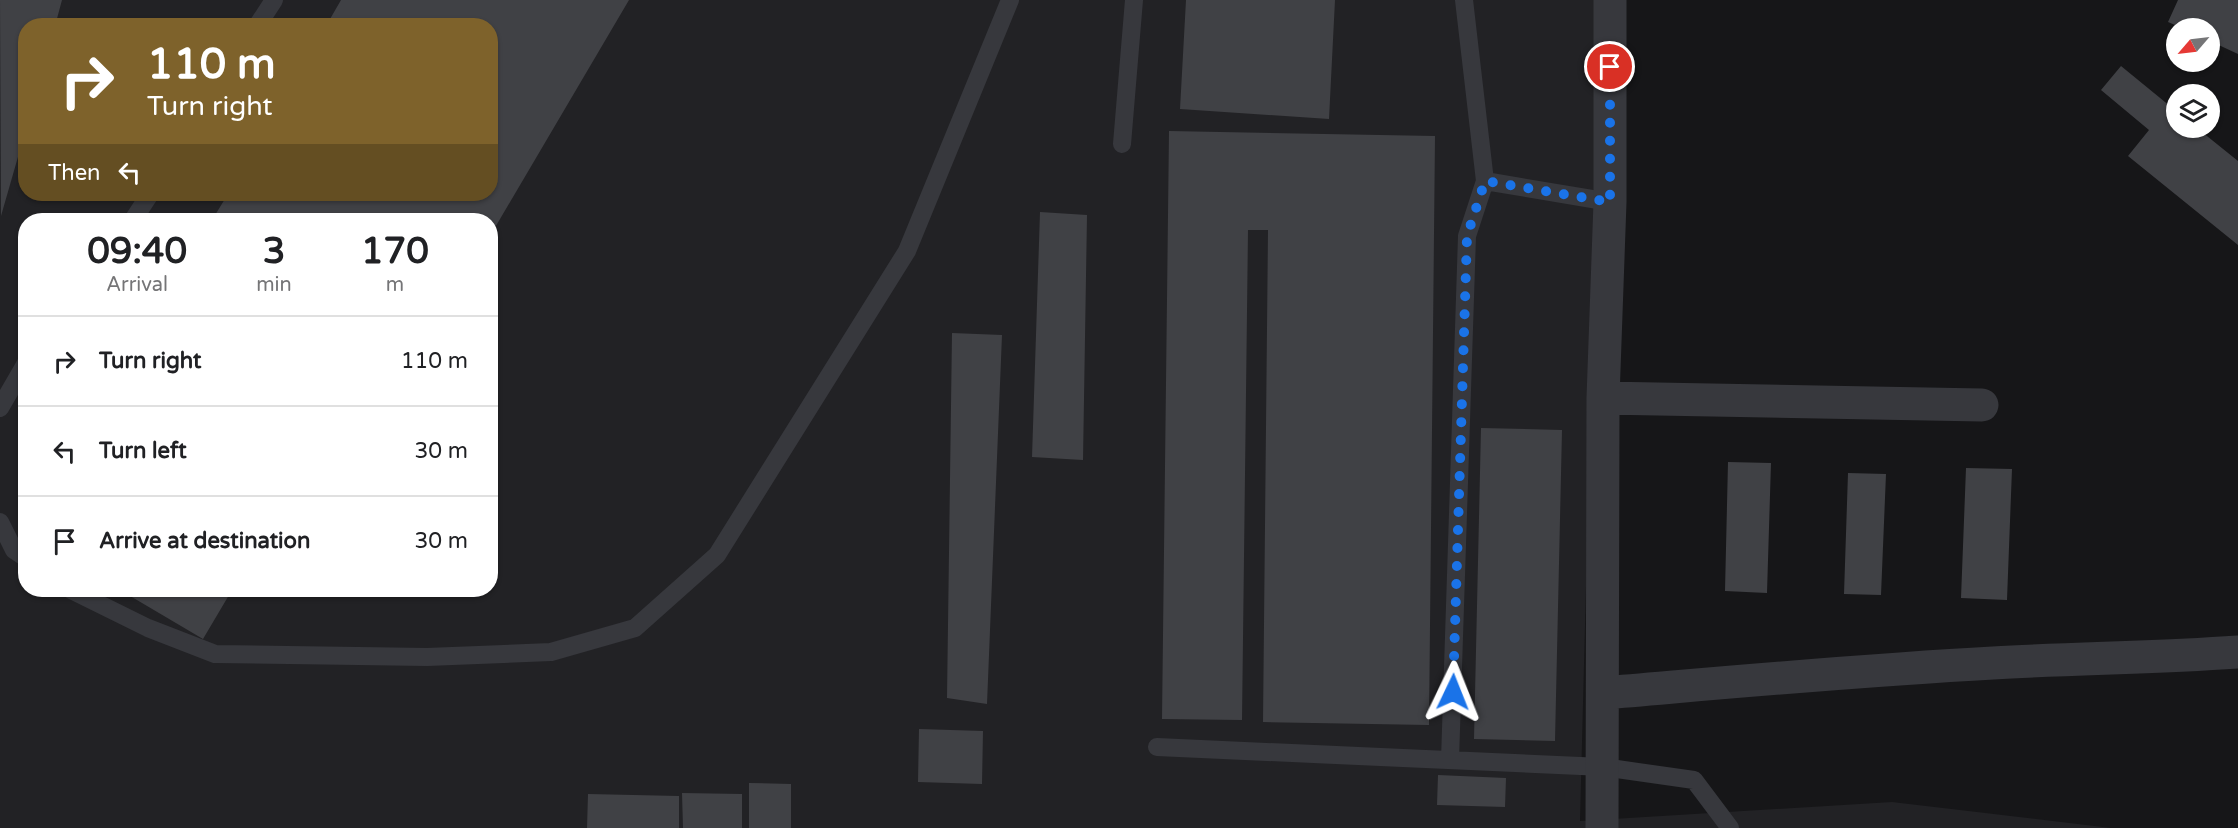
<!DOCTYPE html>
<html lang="en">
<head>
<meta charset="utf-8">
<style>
  :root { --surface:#fff; --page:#f6f6f6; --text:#202124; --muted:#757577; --line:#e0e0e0 }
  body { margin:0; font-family:"Varela Round",sans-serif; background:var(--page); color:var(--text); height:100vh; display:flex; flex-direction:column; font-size:22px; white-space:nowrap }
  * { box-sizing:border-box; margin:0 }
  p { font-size:20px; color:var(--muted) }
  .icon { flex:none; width:33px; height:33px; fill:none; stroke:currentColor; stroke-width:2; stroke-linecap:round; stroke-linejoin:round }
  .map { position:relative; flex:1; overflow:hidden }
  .details { position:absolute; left:18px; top:213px; width:480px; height:384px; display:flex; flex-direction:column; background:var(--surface); border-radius:24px; box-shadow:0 2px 4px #0004 }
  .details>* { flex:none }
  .hud { position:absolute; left:18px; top:18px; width:480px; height:183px; border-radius:24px; box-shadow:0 2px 4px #0004; background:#7e622b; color:#fff; overflow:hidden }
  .needle { width:39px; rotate:242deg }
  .fabs { position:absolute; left:2166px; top:18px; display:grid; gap:12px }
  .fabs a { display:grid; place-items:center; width:54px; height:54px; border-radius:50%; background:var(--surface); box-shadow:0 2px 4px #0004; font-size:30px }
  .pin { position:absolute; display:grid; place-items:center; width:51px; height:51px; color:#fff; margin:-26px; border:3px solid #fff; border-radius:50%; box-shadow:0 2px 6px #0007 }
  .me { position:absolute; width:66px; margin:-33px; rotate:2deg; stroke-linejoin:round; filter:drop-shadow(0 0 4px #0008) }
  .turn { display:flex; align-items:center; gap:21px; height:126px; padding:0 30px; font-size:27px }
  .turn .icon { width:78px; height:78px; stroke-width:2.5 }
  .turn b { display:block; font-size:42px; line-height:51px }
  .then { display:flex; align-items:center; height:57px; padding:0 30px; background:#0003; gap:12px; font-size:22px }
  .eta { display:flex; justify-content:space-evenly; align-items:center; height:102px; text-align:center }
  .eta b { font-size:36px; font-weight:700; line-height:42px }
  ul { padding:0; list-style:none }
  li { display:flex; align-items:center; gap:18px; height:90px; padding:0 30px; border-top:2px solid var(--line) }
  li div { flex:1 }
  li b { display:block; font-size:22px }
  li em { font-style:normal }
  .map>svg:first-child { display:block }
  .built { fill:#222225; fill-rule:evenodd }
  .building { fill:#404145 }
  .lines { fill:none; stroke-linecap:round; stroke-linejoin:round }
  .service { stroke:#37383d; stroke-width:18 }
  .minor { stroke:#37383d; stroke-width:33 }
  .route { stroke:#1a73e8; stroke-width:10; stroke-dasharray:0 18 }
</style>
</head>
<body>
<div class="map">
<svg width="2238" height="828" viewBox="0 0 2238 828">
  <rect width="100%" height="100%" fill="#161618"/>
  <path class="built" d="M0,0H1601L1580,821L1892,802L2111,828H0ZM26,26H490V194H26ZM26,220H490V590H26Z"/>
  <path class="building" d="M0,0H62L55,26H26V129L1,216Z
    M341,0H629L490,236V220H212L228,194H490V26H326Z
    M1186,0H1335L1329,119L1180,109Z
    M2178,0H2238V54L2210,41V28H2182L2168,22Z
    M2121,66L2176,111V128H2197L2238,161V245L2128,156L2149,130L2101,90Z
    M1169,131L1435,136L1429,725L1263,722L1268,230H1248L1242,720L1162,719Z
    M1040,212L1087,215L1083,460L1032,457Z
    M952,333L1002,335L987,704L947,698Z
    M1481,428L1562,430L1555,741L1474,739Z
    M1728,462L1771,463L1767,593L1725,591Z
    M1966,468L2012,469L2007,600L1961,598Z
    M1848,473L1886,474L1881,595L1844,594Z
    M120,590H232L203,639Z
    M919,729L983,731L982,784L918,782Z
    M1438,775L1506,778L1505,807L1437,805Z
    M749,783L791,784V828H749Z
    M682,793L742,794V828H683Z
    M588,794L679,796V828H587Z"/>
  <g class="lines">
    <path class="service" d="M1464,0L1485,181L1610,202
      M257,26L274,0
      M1122,144L1134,0
      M133,220L150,194
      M0,408L26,363
      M0,522L14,550L26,558
      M71,590L148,628L215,654L427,657L551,652L635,628L717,555L907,251L1010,0
      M1157,747L1603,767L1694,780L1730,828
      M1450,760L1467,236L1485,181"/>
    <path class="minor" d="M1603,398L1982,405
      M1603,693C1733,682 1862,670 1993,663C2074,658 2156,658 2238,652
      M1602,828L1603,398L1610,202V0"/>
  </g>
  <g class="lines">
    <path class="route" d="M1453,692L1467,236L1485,181L1610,202V67"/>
  </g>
</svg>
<div class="fabs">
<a><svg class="needle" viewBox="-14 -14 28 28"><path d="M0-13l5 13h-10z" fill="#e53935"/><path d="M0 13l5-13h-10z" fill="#757577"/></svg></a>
<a><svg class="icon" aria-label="layers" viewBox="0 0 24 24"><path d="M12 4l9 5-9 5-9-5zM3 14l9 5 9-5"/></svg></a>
</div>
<div class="pin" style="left:1610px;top:67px;background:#d93025"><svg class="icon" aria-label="arrive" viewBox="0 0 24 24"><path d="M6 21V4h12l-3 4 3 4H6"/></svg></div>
<svg class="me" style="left:1453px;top:692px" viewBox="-20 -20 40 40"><path d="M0-17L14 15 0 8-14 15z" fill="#1a73e8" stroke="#fff" stroke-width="4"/></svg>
<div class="hud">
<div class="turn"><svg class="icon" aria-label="right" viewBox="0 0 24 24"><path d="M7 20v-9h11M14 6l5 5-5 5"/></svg><div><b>110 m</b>Turn right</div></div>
<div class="then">Then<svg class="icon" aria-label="left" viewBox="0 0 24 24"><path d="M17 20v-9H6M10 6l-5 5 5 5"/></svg></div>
</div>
<section class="details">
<div class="eta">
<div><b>09:40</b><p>Arrival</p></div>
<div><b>3</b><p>min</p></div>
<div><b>170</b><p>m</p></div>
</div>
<ul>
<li><svg class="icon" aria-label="right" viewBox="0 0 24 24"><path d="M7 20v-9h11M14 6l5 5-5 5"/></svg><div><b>Turn right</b></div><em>110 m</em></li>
<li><svg class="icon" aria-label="left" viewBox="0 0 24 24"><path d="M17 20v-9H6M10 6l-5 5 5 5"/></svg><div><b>Turn left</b></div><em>30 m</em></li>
<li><svg class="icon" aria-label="arrive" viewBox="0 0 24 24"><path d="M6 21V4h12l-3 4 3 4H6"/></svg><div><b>Arrive at destination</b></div><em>30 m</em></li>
</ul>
</section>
</div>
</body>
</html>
